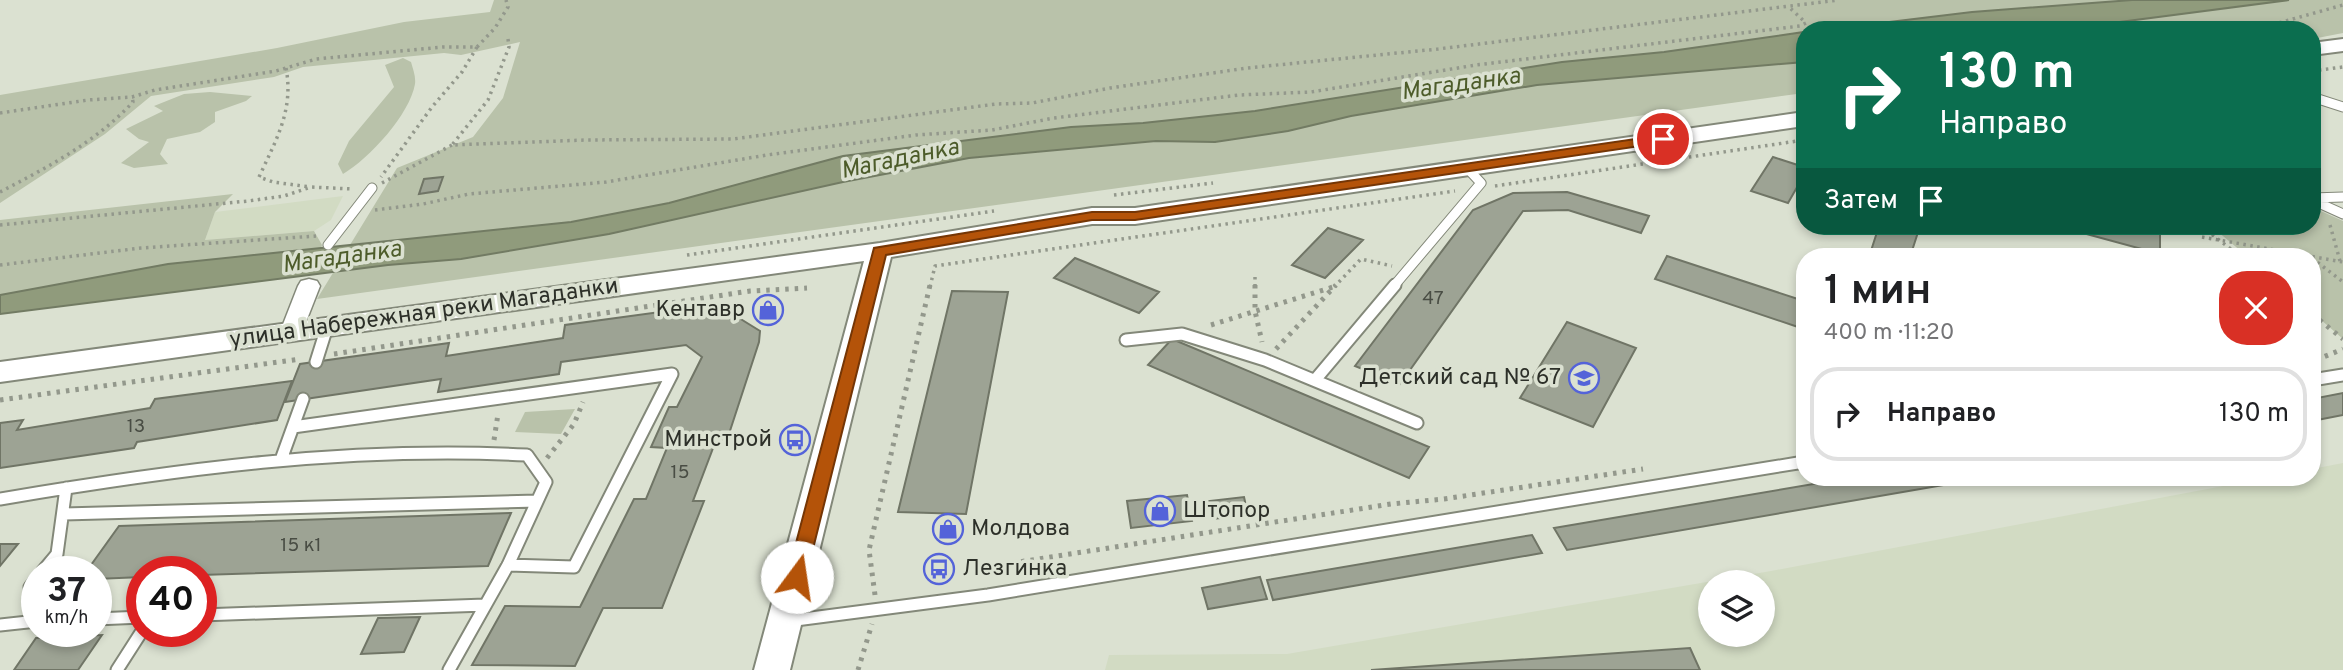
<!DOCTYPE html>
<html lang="ru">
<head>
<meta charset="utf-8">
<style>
  :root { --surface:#fff; --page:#f6f6f6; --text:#202124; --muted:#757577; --line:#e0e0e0 }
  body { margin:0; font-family:Overpass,sans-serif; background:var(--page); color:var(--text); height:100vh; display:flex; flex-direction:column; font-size:26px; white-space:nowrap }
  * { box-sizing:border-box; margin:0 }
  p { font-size:23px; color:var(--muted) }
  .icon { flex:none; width:38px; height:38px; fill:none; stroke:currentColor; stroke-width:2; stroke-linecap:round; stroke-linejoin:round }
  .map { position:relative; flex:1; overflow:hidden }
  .drawer { position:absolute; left:1796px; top:248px; width:525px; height:238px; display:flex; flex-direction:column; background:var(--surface); border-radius:28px; box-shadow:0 4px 10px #0003 }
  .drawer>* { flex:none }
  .top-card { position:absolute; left:1796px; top:21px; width:525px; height:214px; border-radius:28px; box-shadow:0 4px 10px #0003; background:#0b6e4f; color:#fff; overflow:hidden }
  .tools { position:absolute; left:1698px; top:570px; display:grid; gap:14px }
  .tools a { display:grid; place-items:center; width:77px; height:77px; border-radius:50%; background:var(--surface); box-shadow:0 4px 10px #0003; font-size:35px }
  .speed { position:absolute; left:21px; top:556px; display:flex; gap:14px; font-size:35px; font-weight:700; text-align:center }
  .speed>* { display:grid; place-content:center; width:91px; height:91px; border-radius:50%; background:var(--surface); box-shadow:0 4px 10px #0003; line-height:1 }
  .speed small { font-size:18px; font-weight:400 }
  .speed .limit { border:10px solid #d22; background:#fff; color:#111 }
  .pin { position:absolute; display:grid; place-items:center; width:60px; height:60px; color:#fff; margin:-30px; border:4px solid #fff; border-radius:50%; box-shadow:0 2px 7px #0007 }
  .me { position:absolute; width:77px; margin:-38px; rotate:14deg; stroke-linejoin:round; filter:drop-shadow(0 0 5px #0008) }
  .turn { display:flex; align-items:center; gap:24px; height:147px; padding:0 28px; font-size:32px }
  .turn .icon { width:91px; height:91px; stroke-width:2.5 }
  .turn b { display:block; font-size:49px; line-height:60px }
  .then { display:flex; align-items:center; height:66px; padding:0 28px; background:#0003; gap:14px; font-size:26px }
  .round { display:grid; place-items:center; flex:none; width:74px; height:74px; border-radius:28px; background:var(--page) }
  .head { display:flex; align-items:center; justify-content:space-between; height:119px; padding:0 28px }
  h1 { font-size:42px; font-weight:600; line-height:52px }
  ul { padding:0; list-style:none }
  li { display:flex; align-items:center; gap:21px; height:94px; margin:0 14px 10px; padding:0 14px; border:4px solid var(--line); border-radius:28px }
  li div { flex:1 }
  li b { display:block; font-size:26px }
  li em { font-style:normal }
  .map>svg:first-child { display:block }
  .built { fill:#d2dbc3; fill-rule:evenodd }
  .green { fill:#b9c2aa }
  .water { fill:#909b7c; stroke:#727b63; stroke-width:2 }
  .building { fill:#9da394; stroke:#707566; stroke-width:2 }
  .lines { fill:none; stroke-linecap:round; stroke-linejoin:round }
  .service-far1-casing { stroke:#838879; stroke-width:11 }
  .service-casing { stroke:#838879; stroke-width:15 }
  .minor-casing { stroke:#838879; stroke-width:3 }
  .tertiary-casing { stroke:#838879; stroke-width:4 }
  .path-far1 { stroke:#93988c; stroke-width:3.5; stroke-dasharray:2.5 4.5; stroke-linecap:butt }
  .path { stroke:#93988c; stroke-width:5; stroke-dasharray:3.5 6; stroke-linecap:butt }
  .service-far1 { stroke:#fff; stroke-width:9 }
  .service { stroke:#fff; stroke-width:11 }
  .minor { fill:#fff; fill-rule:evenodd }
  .tertiary { fill:#fff; fill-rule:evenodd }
  .route { fill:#b45309; stroke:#753606; stroke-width:2 }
  .labels { text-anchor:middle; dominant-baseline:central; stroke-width:7; stroke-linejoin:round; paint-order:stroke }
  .number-label { font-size:19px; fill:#494d44 }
  .poi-label { font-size:23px; fill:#2d3029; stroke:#dbe1d1; text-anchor:end }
  .street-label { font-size:23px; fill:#2d3029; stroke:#dbe1d1 }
  .water-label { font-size:24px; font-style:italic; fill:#4d5c2a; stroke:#dbe1d1 }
</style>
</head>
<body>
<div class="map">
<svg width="2343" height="670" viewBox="0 0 2343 670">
  <rect width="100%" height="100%" fill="#dbe1d1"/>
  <path class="built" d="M343,196L331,220L314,231L205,240L215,212Z
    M2343,463V670H1105L1109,655L1287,654L1771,571L2266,478H2312V469ZM1710,583H1762V635H1710Z"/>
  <path class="green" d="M494,0H2343V33L2312,39V30H1804V93L317,299L397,168L473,137L503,98L520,42L461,55L444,53L303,67L274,77L151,96L105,134L0,203V95L277,48L404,22L490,12Z
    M403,58L411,62C413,69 416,77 415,84C410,114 369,159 343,174L338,164L349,141L394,87L385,65Z
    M210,92L252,96L246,101L215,112V122L200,132L167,139L160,154L168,164L134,168L121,163L149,142L139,139L126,129L163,111L154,106L184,94Z
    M233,194L215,212L205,240L314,231L322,245L321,248L168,264L0,295V220Z
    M2312,207L2343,221V339L2312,312V257H2248L2211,226H2312Z
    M575,409L561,434L515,432L525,412Z"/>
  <path class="water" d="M2132,0H2289L2058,30H1823L1972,12Z
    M1804,32V62L1537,85L1351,116L1288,131L1215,142L1156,141L969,158L843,182L609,234L461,259L388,265L0,314V295L168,264L571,222L669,203L843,156L1071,127L1143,123L1255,111L1562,62L1664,52Z"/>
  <path class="building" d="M1773,157L1804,167V175L1788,203L1751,191Z
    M443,177L438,191L419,194L424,179Z
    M1567,192L1649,216L1641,233L1568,210L1523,211L1400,384L1355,366L1473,210L1513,193Z
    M1879,226H1920L1910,257H1869Z
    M2057,226H2134L2160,233V254Z
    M1328,228L1363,240L1325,278L1292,265Z
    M1667,256L1804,301V329L1655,279Z
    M1075,258L1159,292L1139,313L1054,278Z
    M952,291L1008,292L966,514L898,512Z
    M689,308L691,314L726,310L760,331L759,342L726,443H715L693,501H704L662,608H603L575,666L472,665L505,606L580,607L634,499H646L667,448L651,447L669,407H677L702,357L686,345L561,362L559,374L438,392L441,379L285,402L300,364L449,343L446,356L563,338L565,325Z
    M1567,322L1636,348L1593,427L1520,398Z
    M1172,339L1429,447L1409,478L1148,365Z
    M292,381L277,420L137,442L134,448L0,468V423L23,420L17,430L150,408L155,399Z
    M2343,393V415L2312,421V399Z
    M1849,478H1984L1567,550L1554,528Z
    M1187,495L1192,521L1131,528L1127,501Z
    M1244,497L1248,515L1213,519L1209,501Z
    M511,513L488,566L201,575V572H142V577L96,579V572H86L119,526Z
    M1532,535L1542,553L1273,600L1267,580Z
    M0,544H18L0,566Z
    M1260,577L1267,599L1208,609L1202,588Z
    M420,617L404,652L361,654L378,618Z
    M102,635L78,670H14L36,638Z
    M1690,648L1700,670H1371Z"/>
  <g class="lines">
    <g class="service-far1-casing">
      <path id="service-far1" d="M2312,97L2343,107
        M2312,198L2343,197
        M2312,200L2343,214
        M328,245L372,188
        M1393,287L1481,183L1467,168"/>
    </g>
    <g class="service-casing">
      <path id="service" d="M1126,340L1182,334L1265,360L1417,423
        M316,362L327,327
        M1315,380L1395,285
        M2312,380L2343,375
        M293,427L672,374L574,567L508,565
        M282,457L303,399
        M0,499C177,469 347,446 527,455L546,482L508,565L449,670
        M64,514L537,501
        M42,572L57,554L66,488
        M37,578L30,587L37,621
        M201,615L485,605
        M96,619L142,617
        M788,621L988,595L1804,462
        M0,625L37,621
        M117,670L142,631"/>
    </g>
    <g class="minor-casing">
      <path id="minor" d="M309,279L317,281L320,286L302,332L299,337L291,340L283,337L280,332L298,286L301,281Z"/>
    </g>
    <g class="tertiary-casing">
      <path id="tertiary" d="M2343,39V51L2312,55V43Z
        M1804,112V126L1135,224H1092L891,257L790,670H754L864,261L0,382V362L880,243L1092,208H1135Z"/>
    </g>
    <path class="path-far1" d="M2238,30L2264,27L2343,5
      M508,39L509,47L488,100L452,145L586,140L733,139L996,104L1032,103L1110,88L1247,68L1438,49L1839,0
      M477,47L495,28L508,7L506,0
      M286,68C294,110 276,140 259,177L273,182L310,187
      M2312,71L2343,67
      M0,113L88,100L132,97L155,90L276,71L316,59L443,47H477L462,72L432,107L381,177
      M382,183L452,145
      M1495,186L1804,140
      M0,192C48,167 96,142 133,102L132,97
      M1114,195L1213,183
      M375,210L423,204L469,194L606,182L767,155L916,135L992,130L1054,118L1239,95L1311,92L1476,65L1800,26L1806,23L1789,7
      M0,225L248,201L284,196L311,187L353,189
      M2330,225L2340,261
      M2201,226L2241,257
      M2202,237L2343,262
      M687,255L994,211
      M2312,258L2343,282
      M0,265L141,248L316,236
      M1255,277V287
      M930,287L935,266L1455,191
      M1334,287L1361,259L1392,266"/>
    <path class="path" d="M1255,285V311L1262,342
      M2312,314L2343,339
      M1211,325L1333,287
      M1276,349L1336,285
      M334,354L750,291L807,288
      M2316,360L2343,349
      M0,400L301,359
      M494,440L498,414
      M547,458L574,424L583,402
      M993,566L1391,504L1444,499L1643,469
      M875,595L869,550L930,285
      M858,670L872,624"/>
    <use href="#service-far1" class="service-far1"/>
    <use href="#service" class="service"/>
    <use href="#minor" class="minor"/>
    <use href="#tertiary" class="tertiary"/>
  </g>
  <path class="route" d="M1663,135L1668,136V142L1135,220H1092L886,255L806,577L804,582L797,584L790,582L787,577L874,248L1092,212H1135Z"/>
  <defs>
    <g id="shop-ring" transform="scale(1.575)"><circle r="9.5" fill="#dbe1d1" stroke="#5463d9" stroke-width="1.5"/><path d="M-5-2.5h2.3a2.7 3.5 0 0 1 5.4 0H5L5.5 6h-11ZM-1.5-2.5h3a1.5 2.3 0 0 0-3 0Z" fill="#5463d9"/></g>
    <g id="school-ring" transform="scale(1.575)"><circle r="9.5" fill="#dbe1d1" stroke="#5463d9" stroke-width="1.5"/><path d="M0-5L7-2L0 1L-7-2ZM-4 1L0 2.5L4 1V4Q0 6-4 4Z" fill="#5463d9"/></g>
    <g id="bus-ring" transform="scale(1.575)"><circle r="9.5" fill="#dbe1d1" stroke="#5463d9" stroke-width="1.5"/><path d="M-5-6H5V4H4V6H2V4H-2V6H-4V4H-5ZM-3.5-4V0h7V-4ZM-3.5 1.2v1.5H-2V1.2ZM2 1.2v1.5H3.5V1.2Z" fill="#5463d9"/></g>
  </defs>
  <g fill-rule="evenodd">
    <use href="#shop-ring" x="768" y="310"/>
    <use href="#school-ring" x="1584" y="378"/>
    <use href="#bus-ring" x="795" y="440"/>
    <use href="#shop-ring" x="1160" y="511"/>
    <use href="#shop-ring" x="948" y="529"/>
    <use href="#bus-ring" x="939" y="569"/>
  </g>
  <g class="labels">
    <g class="number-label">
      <text x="1433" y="299">47</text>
      <text x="136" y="427">13</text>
      <text x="680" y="473">15</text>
      <text x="301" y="546">15 к1</text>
    </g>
    <g class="poi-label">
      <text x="745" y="310">Кентавр</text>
      <text x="1561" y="378">Детский сад № 67</text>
      <text x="772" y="440">Минстрой</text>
      <text x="1183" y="511" text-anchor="start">Штопор</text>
      <text x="971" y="529" text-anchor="start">Молдова</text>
      <text x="962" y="569" text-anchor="start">Лезгинка</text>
    </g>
    <g class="street-label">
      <text transform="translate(424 314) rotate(-8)">улица Набережная реки Магаданки</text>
    </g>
    <g class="water-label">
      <text transform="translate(1461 85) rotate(-8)">Магаданка</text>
      <text transform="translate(900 160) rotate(-12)">Магаданка</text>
      <text transform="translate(342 258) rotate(-8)">Магаданка</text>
    </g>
  </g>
</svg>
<div class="tools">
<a><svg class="icon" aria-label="layers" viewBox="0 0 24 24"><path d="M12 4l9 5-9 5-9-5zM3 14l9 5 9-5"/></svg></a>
</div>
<div class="speed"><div>37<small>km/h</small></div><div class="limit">40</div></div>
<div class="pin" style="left:1663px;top:139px;background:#d93025"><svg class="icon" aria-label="arrive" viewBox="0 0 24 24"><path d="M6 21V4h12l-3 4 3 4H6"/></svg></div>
<svg class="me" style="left:797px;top:577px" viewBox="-20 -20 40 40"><circle r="19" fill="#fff"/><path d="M0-13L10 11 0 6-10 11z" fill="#b45309"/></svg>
<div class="top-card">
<div class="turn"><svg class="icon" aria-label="right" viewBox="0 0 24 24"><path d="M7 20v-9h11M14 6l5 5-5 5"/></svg><div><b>130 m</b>Направо</div></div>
<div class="then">Затем<svg class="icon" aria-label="arrive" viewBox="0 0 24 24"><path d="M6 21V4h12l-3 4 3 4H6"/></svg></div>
</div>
<section class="drawer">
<div class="head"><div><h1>1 мин</h1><p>400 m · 11:20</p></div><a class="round" style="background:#d93025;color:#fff"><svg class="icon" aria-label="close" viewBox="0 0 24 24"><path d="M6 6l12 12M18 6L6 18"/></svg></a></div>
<ul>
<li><svg class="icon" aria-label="right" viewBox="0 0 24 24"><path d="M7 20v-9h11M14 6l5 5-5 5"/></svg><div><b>Направо</b></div><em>130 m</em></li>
</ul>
</section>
</div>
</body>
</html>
